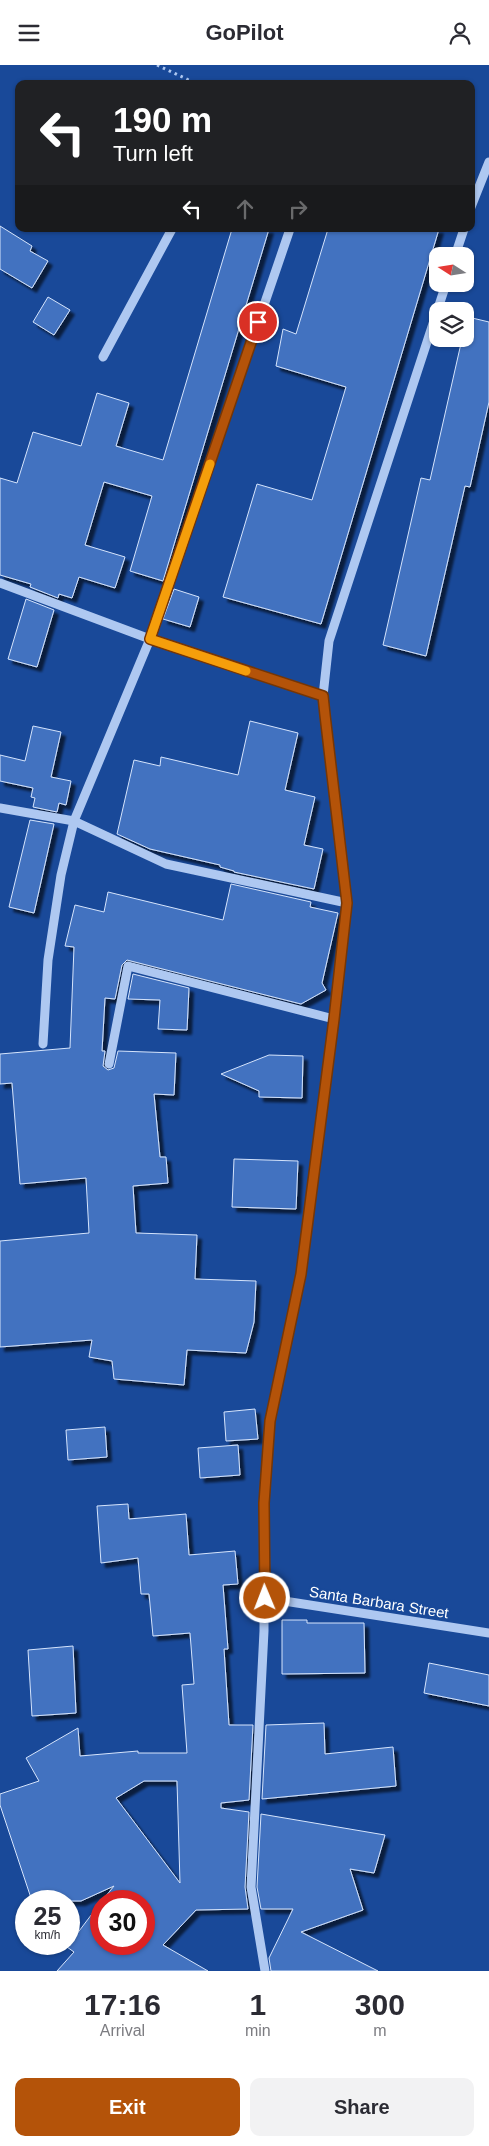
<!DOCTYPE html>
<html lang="en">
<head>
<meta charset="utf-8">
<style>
  :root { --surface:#fff; --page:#f2f2f3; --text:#2b2b33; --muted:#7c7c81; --accent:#b45309 }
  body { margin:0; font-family:Arial,sans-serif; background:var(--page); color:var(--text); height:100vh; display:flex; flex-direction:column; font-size:19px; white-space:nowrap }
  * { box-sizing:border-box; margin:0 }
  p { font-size:16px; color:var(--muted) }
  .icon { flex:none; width:28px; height:28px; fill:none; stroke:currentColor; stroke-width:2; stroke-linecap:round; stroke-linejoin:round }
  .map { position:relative; height:1906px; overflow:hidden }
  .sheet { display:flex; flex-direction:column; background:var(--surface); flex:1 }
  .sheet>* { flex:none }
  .guide { position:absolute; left:15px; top:15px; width:460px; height:152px; border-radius:10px; box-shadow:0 1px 4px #0004; background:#202124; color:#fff; overflow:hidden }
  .needle { width:32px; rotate:282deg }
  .controls { position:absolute; left:429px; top:182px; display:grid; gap:10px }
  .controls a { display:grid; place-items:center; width:45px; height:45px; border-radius:10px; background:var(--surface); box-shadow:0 1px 4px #0004; font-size:25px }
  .speed { position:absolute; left:15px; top:1825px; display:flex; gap:10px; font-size:25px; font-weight:700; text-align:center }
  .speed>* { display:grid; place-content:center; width:65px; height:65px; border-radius:50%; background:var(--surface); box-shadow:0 1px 4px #0004; line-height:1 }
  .speed small { font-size:12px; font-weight:400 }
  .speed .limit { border:8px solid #d22; background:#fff; color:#111 }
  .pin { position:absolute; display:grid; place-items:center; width:42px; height:42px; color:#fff; margin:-21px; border:2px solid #fff; border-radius:50%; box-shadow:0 1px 5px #0007 }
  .me { position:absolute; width:55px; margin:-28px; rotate:359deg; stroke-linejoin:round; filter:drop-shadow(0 0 4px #0008) }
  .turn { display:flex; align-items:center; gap:18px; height:105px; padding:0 15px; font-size:22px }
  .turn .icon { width:65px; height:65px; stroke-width:2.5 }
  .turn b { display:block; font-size:35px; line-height:42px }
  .lanes { display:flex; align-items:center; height:48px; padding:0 15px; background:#0003; justify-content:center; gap:25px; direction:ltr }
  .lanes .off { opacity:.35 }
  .eta { display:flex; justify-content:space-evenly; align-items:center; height:85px; text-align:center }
  .eta b { font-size:30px; font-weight:800; line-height:35px }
  .button { display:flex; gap:10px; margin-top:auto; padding:10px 15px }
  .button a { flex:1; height:58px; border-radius:10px; background:var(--accent); color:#fff; font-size:20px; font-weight:800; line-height:58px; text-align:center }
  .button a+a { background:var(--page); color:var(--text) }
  header { display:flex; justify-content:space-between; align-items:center; height:65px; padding:0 15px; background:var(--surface); font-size:22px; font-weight:800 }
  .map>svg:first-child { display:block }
  .building { fill:#4272c0; stroke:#d5e4fc; fill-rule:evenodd; filter:url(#shadow) }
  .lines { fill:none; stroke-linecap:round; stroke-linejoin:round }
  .path { stroke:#aec8f1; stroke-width:3; stroke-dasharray:2.5 4; stroke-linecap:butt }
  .minor { stroke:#aec8f1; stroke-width:9 }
  .route-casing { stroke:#753606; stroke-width:12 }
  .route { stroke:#b45309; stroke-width:9 }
  .slow { stroke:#f59e0b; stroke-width:9 }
  .labels { text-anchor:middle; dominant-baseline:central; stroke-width:4; stroke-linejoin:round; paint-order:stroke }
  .street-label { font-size:15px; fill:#fff; stroke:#194999 }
</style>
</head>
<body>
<header><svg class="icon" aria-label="menu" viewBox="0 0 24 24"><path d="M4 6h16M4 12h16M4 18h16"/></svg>GoPilot<svg class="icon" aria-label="person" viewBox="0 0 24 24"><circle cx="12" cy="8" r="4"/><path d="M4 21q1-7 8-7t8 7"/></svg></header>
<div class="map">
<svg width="489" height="1906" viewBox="0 0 489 1906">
  <defs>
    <filter id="shadow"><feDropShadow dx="4.5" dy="4.5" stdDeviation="1" flood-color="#0009"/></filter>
  </defs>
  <rect width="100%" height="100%" fill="#194999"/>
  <path class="building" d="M0,161L32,181L30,186L48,196L32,223L0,204Z
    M232,164H269L163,516L130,506L152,431L104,417L85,480L125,492L115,523L79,512L72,533L59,529L58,533L30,522L31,519L0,510V413L17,418L33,367L81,381L97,328L129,338L116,381L163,395Z
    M328,164H439L321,559L223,532L257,419L312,435L346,322L276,301L283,264L296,269Z
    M48,232L70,245L54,270L33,257Z
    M468,252L489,257V337L470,422L465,421L426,591L383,580L421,413L430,415L462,274H465Z
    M174,524L199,532L190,562L163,554Z
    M26,534L54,545L37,602L8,594Z
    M250,656L298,668L285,725L315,732L304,780L323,784L314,824L234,807V806L220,802V800L150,784L117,769L134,695L160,701L161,692L238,710Z
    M33,661L61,667L51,712L71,716L66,740L59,738L57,747L33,742L35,733L31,732L33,723L0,716V690L25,696Z
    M30,755L54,759L34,848L9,842Z
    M231,819L311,837L310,842L338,848L322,918L326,925L301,939L127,895L122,900L115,934L105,933L102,986H105L103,1001L108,1005L114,1003L118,986L176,988L174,1030L154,1029L160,1092H166L168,1118L133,1121L136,1168L197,1170L195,1214L256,1216L254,1257L246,1288L187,1285L184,1320L114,1314L112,1296L89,1292L92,1275L0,1282V1176L89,1168L86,1113L20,1119L12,1018L0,1019V989L70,983L74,882L65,881L75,840L104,847L108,827L223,855Z
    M133,909L189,923L187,965L158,964L160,935L128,934Z
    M269,990L303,991L302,1033L259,1032V1026L221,1009Z
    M234,1094L298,1096L296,1144L232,1142Z
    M255,1344L258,1374L226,1376L224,1347Z
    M105,1362L107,1392L68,1395L66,1365Z
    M238,1380L240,1410L200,1413L198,1383Z
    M128,1439L129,1454L186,1449L189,1490L235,1486L238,1519L223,1520L228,1584H224L229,1660H253L249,1735L221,1738V1743L249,1747L245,1822L248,1844L196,1845L163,1880L208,1906H57L74,1887L67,1882L101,1837V1879H144V1836H102L114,1821L81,1836H32L0,1740V1729L39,1716L26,1693L78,1663L80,1691L138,1686V1688H187L182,1620L194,1619L190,1568L153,1571L149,1529H141L138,1493L101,1498L97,1441ZM144,1716H177L180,1818L116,1733Z
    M282,1555H307V1558H364L365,1608L282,1609Z
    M73,1581L76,1648L32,1651L28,1585Z
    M429,1598L489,1610V1641L424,1628Z
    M324,1658L325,1689L393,1682L396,1721L262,1734L266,1660Z
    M261,1749L385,1770L374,1808L350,1804L363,1845L301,1867L378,1906H271L269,1893L293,1844H261L257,1822Z"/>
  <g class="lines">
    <path class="path" d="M157,0L197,19"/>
    <path class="minor" d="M471,142L489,97
      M455,191L464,164
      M103,292L172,164
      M0,518L150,574L323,631
      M0,743L74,756L166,799L347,838
      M43,979L48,895L61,810L74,756L150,574L290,164
      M109,999L128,901L334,954
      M265,1533L489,1568
      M265,1906L251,1822L264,1566V1439L270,1356L301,1209L334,954L347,838L323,631L329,576L446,219"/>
  </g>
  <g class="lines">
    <g class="route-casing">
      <path id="route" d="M258,257L150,574L323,631L325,650L347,838L334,954L301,1209L270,1356L264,1438L265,1533"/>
    </g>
    <use href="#route" class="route"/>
    <path class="slow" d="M210,399L150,574L246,606"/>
  </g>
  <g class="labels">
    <g class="street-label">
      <text transform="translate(379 1537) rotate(9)">Santa Barbara Street</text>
    </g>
  </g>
</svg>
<div class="controls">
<a><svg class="needle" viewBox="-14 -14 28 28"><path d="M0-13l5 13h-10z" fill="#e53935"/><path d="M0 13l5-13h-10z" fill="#7c7c81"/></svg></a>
<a><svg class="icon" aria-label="layers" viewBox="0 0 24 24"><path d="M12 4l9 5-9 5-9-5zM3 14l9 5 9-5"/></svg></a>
</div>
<div class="speed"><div>25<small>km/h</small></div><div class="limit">30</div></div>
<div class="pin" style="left:258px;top:257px;background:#d93025"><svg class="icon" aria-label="arrive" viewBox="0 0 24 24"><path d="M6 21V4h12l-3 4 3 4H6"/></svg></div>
<svg class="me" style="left:265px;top:1533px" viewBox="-20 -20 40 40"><circle r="17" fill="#b45309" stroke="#fff" stroke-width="3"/><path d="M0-11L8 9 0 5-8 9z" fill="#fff"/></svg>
<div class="guide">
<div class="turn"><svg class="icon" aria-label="left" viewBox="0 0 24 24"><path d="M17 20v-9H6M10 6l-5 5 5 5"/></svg><div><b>190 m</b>Turn left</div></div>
<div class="lanes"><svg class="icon" aria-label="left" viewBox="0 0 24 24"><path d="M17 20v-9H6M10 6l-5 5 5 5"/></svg><svg class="icon off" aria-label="ahead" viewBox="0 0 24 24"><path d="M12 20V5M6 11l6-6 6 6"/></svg><svg class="icon off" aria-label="right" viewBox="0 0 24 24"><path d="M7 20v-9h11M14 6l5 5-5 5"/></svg></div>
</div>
</div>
<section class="sheet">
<div class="eta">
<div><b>17:16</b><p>Arrival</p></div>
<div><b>1</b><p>min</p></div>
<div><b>300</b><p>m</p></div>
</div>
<div class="button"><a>Exit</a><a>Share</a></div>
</section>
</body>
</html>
